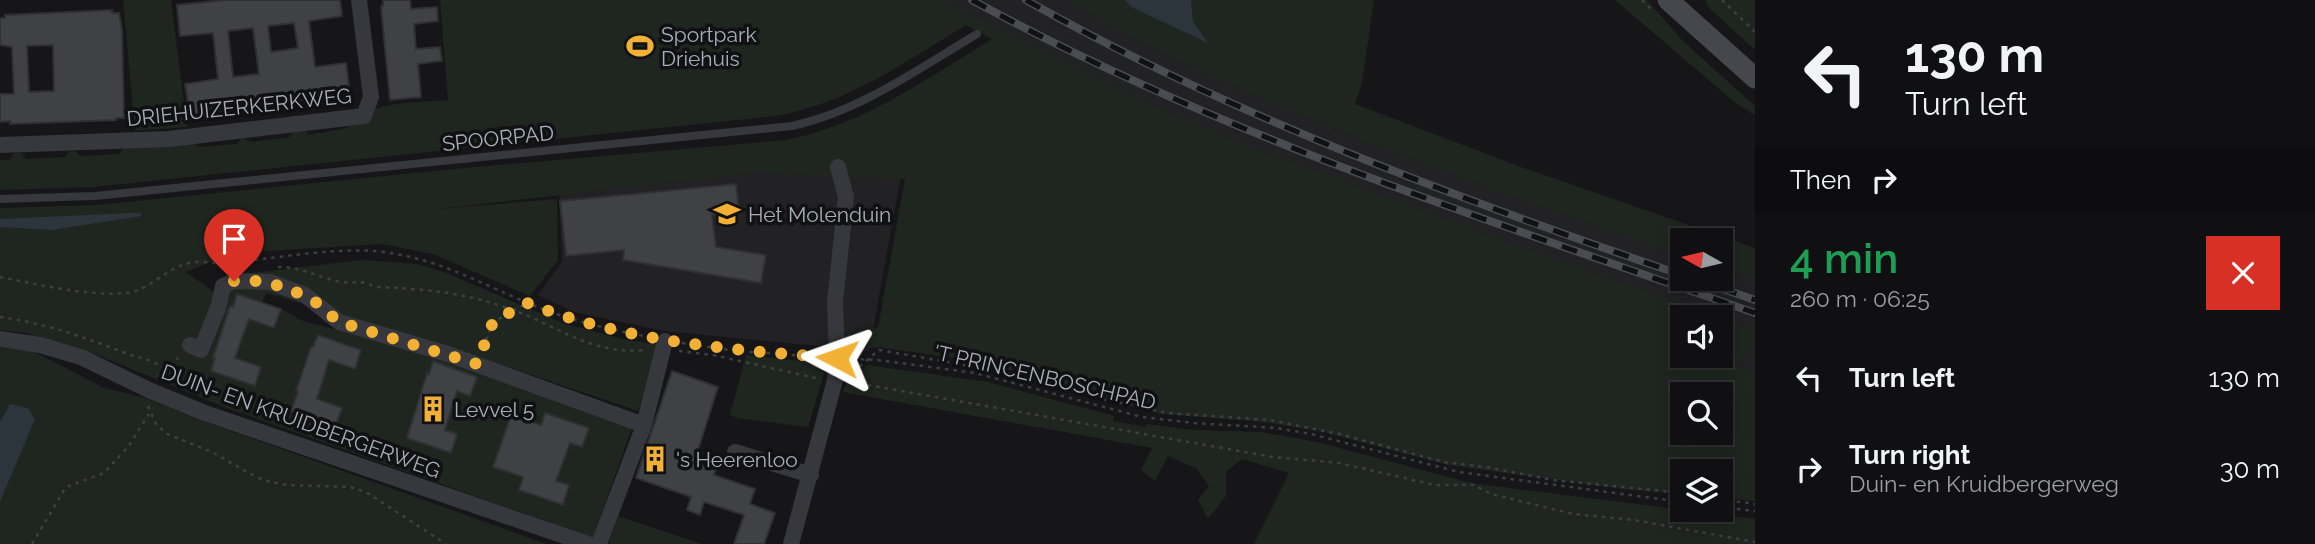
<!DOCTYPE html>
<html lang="en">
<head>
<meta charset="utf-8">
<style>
  :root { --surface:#101012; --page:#19191b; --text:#f1f3f6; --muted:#9c9d9f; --line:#303032 }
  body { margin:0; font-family:Raleway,sans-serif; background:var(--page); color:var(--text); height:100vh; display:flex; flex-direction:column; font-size:26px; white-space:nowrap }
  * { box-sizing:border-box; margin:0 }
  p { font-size:23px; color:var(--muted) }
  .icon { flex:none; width:38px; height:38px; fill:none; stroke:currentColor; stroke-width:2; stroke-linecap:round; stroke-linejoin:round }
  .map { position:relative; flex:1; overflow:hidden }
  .panel { display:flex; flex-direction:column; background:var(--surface); width:560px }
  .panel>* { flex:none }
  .top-card { background:#101012; color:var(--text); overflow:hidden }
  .needle { width:46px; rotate:278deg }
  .fabs { position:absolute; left:1670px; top:228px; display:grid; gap:14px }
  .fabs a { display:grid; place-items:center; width:63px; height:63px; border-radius:0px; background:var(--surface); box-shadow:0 4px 18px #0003,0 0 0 2px var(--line); font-size:35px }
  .pin { position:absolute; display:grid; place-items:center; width:60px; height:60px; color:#fff; margin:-72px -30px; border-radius:50% 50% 50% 0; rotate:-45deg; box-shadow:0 0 7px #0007 }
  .pin .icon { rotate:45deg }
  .me { position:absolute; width:77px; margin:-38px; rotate:274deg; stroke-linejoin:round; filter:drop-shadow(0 0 5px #0008) }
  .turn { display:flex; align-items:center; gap:24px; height:147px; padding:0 35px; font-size:32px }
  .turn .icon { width:91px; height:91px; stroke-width:2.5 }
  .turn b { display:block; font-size:49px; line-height:60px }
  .then { display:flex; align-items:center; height:66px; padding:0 35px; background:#0003; gap:14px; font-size:26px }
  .round { display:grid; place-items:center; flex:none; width:74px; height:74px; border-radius:0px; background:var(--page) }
  .head { display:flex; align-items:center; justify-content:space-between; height:119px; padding:0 35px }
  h1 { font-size:42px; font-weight:600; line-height:52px; color:#1e9e55 }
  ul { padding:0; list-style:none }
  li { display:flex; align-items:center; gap:21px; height:91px; padding:0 35px }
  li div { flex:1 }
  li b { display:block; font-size:26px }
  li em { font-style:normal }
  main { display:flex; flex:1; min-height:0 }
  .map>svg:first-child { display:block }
  .built { fill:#222225 }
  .green { fill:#1e261f; fill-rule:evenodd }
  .water { fill:#2c353c }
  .building { fill:#404145; stroke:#303034; stroke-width:2; fill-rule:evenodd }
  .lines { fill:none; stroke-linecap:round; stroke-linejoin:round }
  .path { stroke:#3d3f44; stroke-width:2.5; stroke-dasharray:3.5 5; stroke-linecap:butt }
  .lane { stroke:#37383d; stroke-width:8 }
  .street { stroke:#37383d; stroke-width:16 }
  .secondary { stroke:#45474d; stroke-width:21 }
  .rail-casing { stroke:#4a4c52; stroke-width:8 }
  .rail { stroke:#111113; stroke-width:5; stroke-dasharray:16; stroke-linecap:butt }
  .route { stroke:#f2b134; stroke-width:12; stroke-dasharray:0 21.6 }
  .labels { text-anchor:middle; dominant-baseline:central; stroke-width:7; stroke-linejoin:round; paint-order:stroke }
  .poi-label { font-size:21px; fill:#a8adb8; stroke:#111113; text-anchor:start }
  .street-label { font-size:21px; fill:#a8adb8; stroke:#111113 }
</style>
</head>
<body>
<main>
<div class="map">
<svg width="1755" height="544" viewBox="0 0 1755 544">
  <rect width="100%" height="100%" fill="#161618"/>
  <path class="built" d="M946,0H1070L1153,48L1313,120L1383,148L1682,255V278H1720V268L1755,280V372L1735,365L1720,337V317H1682L1295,205L1018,39Z
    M905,153L869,351L664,331L574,312L538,295L562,262L558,165Z"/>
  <path class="green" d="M123,0H171L187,127L135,131Z
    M440,0H946L1005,32L1140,99L1223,136L1525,248L1719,317H1682V355H1720V317L1755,329V346L1736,365L1755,372V501L1720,498V471H1682V494L1624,489L1448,465L1320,431L1264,422L1162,414L1056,384L1034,375L967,360L878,347L837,351C842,330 858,329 878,328L905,179L757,173L437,209L557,199L558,260L530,296L433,254L382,244L232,253L186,272L217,294L244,274L362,260L417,264L444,272L565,324L627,340L660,345L638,411L425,339L266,293L261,305L283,310L303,321L430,354L633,425L593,538L224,407L80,348L25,333L0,330V208L96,205L464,168L786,140C863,125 926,79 992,39L966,25C905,62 847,104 775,116L93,187L0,190V160H10L14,153H21L26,159L65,157L69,151H75L81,156L119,154L124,148L193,143L198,147L237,144L242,137L251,142L290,137L293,131L303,129L309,135L347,128C366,100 417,103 448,100ZM1682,394H1720V432H1682Z
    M1070,0H1125L1131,7L1207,42L1193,21L1191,0H1374L1362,83L1355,104L1521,167L1755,248V280L1720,268V240H1682V255C1548,210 1414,163 1283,107C1210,76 1136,45 1070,0Z
    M1615,0H1647L1683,41L1755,106V115L1737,104Z
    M1705,0H1755V50L1710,9Z
    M0,348L33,351L104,388L143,397L190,416L546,544H0V500L35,419L11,404L0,422Z
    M746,355L827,364L808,427L737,418L730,415Z
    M867,365L988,382L1114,416L1113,421L1146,427L1147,424L1193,430L1261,432L1317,442L1471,483L1755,519V544H1254L1289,473L1242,459L1226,472V496L1208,519L1198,500L1209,486L1197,469L1168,456L1155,481L1141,470L1152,448L843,392L848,380Z
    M618,516L702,544H611L609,543Z"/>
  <path class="water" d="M1125,0H1191L1193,21L1208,43L1131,7Z
    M131,213H140L142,216L52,230L0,227V219Z
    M10,404L28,408L35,419L0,502V422Z"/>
  <path class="building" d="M224,0H340L342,16L309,21L315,67L346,63L350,94L190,115L185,84L218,79L213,33L180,36L177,5ZM294,23L298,48L271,52L268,26ZM253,28L259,74L233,77L228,31Z
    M383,0H410L411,9L437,7L438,21L414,24L416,49L440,47L442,61L418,64L421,97L390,100L381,6H383Z
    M112,10V13H119L122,30L124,118H116V120L36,123L10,124V121L0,122V94H14L12,47L0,45V18H5V15ZM53,45L54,91L29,92L27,46Z
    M736,184L739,212L712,215L716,247L766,255L761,283L623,260L624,250L566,256L560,201Z
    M237,294L281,309L274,328L249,319L235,358L261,367L255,386L211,371L215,358H213L230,306L233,307Z
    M318,335L361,350L355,369L329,360L317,399L342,408L335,427L291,411L298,392L296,391L311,347H313Z
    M433,361L477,377L470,396L457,391L445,430L457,434L451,453L407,438L427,373L429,374Z
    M672,371L718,387L694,463L716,470L714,475L755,489L750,504L775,513L764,544H734L744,515L704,502L700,515L687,510L691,497L636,478Z
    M545,413L589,428L582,447L570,443L556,481L569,485L563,505L519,490L523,477L493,467L511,415L541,425Z"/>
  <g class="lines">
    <path class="path" d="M1642,0L1652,10
      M1722,0L1755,32
      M278,267C301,266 320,279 343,282C357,284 360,279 375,287C426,289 463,292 513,310C560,327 591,355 645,350
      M0,277C35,284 91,297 127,293C150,290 166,268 189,263C201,260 213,264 226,263C272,259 328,248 374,251C439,257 482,285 540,308C575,322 611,329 648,337
      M0,317C46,323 88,339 131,355C144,359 154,360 165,370
      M682,343L737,351L821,357
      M483,348L493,322L527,303
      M679,351L713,355L820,379
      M852,359L878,360L975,373L1142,417L1194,423L1276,428L1311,434L1459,472L1682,502
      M853,372L879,350L1033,377L1106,400L1168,413L1270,420L1339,434L1444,462L1486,467L1553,480L1682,493
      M158,377L178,358
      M851,382L1273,457L1339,463L1435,485H1474L1491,494L1573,514L1634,520L1755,542
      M148,406L156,424L167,434L212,452L247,472L263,480L286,485L350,487L366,492L446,544
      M1720,499L1755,504
      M1720,507L1755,511
      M32,544L66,487L104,473L128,447L149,414"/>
    <path class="lane" d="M0,199L95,196L792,126C860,111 918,69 977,34"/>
    <path class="street" d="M0,145L169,139L364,116L371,97L359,0
      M0,339L40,345L81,357L151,391L205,413L588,544
      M190,345L201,350L218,308L223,286L234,281L270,282L305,295L339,322L448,354L644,425
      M735,452L811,475
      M599,544L644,425L665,341
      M791,544L835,380L837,358L835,302L846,197L838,167"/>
    <path class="secondary" d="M1668,0L1755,78"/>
    <g class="rail-casing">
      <path id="rail" d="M972,0C1220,136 1489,220 1755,313
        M1026,0C1233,117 1457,198 1682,275
        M1691,278L1755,300"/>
    </g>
    <use href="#rail" class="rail"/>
  </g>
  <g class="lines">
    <path class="route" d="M234,281H256L286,287L317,303L339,322L477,364L493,322L527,303C626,342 732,350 837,358"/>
  </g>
  <defs>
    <g id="stadium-bare" transform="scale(2.1)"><path d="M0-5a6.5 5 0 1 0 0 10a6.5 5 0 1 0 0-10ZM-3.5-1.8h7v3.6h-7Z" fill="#f2b134" stroke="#111113" stroke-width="2.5" paint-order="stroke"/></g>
    <g id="school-bare" transform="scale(2.1)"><path d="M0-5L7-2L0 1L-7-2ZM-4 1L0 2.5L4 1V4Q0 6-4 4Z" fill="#f2b134" stroke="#111113" stroke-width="2.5" paint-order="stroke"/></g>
    <g id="building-bare" transform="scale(2.1)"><path d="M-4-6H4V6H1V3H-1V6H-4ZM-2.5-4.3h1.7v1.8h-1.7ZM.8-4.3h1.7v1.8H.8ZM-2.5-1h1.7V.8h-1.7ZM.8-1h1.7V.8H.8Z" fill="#f2b134" stroke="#111113" stroke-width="2.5" paint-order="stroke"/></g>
  </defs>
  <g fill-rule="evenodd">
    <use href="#stadium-bare" x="640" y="46"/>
    <use href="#school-bare" x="727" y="214"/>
    <use href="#building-bare" x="433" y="409"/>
    <use href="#building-bare" x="655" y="459"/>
  </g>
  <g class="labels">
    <g class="poi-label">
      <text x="661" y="34">Sportpark<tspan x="661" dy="24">Driehuis</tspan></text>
      <text x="748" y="214">Het Molenduin</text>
      <text x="454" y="409">Levvel 5</text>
      <text x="676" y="459">'s Heerenloo</text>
    </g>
    <g class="street-label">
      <text transform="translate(239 107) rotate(-6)">DRIEHUIZERKERKWEG</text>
      <text transform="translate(498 138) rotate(-6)">SPOORPAD</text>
      <text transform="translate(1045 377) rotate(13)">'T PRINCENBOSCHPAD</text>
      <text transform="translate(301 421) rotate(20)">DUIN- EN KRUIDBERGERWEG</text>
    </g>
  </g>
</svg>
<div class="fabs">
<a><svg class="needle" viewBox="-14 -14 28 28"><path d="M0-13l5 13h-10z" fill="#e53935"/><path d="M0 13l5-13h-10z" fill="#9c9d9f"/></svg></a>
<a><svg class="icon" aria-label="sound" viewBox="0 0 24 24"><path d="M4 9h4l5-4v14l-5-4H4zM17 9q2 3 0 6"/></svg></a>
<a><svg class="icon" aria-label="search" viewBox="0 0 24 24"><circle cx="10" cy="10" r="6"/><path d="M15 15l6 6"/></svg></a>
<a><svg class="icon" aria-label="layers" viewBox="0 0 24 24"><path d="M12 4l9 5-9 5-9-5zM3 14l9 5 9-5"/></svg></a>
</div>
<div class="pin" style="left:234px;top:281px;background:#d93025"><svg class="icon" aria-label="arrive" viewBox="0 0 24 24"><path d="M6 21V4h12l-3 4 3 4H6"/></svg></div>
<svg class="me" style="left:837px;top:358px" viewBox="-20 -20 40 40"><path d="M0-17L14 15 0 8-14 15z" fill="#f2b134" stroke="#fff" stroke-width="4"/></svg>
</div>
<section class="panel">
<div class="top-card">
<div class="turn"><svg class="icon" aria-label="left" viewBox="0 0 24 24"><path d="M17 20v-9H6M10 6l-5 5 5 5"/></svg><div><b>130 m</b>Turn left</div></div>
<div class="then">Then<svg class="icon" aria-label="right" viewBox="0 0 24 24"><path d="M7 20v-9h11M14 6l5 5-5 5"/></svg></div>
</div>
<div class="head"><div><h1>4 min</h1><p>260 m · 06:25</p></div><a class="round" style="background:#d93025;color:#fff"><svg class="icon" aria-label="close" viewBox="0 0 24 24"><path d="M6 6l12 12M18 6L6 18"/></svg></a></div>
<ul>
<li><svg class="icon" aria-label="left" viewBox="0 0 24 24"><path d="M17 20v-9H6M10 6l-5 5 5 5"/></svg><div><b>Turn left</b></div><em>130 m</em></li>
<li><svg class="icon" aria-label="right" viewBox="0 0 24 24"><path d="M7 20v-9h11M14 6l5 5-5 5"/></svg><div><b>Turn right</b><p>Duin- en Kruidbergerweg</p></div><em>30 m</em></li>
</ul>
</section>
</main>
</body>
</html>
